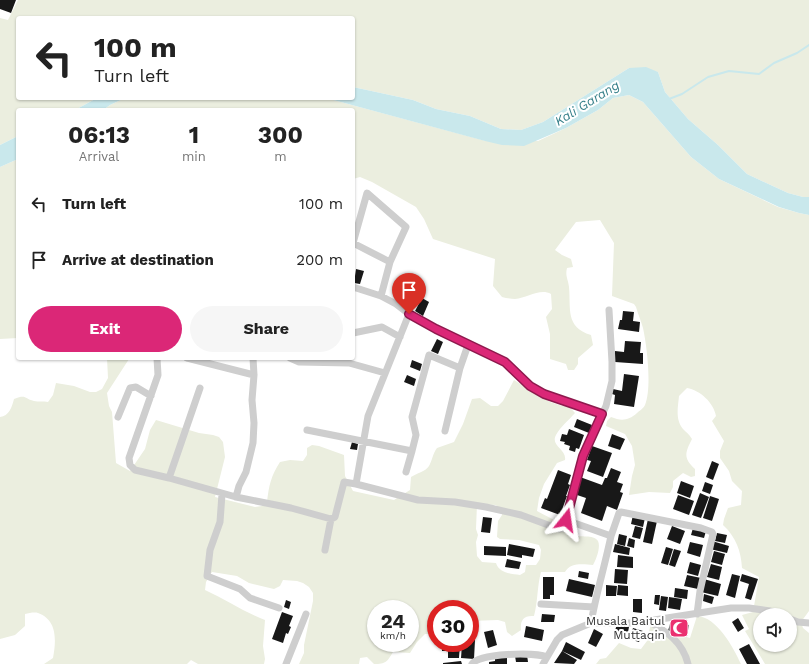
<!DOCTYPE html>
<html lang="en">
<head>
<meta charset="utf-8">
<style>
  :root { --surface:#fff; --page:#f6f6f6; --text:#222; --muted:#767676; --accent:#db2777 }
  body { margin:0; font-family:"Work Sans",sans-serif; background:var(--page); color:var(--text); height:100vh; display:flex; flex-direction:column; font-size:15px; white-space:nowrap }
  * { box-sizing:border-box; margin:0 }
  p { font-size:13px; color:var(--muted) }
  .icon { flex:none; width:22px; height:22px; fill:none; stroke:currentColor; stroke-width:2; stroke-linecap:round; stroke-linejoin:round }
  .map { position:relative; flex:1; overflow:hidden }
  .panel { position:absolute; left:16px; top:108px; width:339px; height:252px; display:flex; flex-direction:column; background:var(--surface); border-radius:4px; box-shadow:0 1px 3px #0004 }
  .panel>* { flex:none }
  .top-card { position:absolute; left:16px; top:16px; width:339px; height:84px; border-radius:4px; box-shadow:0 1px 3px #0004; background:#fff; color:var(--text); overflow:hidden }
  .fabs { position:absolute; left:753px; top:608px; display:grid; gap:8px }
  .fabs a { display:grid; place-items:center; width:44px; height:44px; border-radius:50%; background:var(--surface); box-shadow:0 1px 3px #0004; font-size:20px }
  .speed { position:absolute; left:367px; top:600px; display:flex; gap:8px; font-size:20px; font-weight:700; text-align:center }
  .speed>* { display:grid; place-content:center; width:52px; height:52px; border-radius:50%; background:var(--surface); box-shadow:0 1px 3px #0004; line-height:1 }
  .speed small { font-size:10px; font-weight:400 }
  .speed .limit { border:6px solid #d22; background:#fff; color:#111 }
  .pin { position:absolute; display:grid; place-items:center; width:34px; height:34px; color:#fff; margin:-41px -17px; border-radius:50% 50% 50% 0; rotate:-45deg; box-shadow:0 0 4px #0007 }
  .pin .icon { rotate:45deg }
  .me { position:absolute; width:44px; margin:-22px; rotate:15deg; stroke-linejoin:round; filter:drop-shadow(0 0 3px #0008) }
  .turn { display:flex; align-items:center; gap:14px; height:84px; padding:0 12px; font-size:18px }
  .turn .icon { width:52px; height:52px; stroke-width:2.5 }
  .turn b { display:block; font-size:28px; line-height:34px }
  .eta { display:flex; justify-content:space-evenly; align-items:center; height:68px; text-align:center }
  .eta b { font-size:24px; font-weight:700; line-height:28px }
  .primary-button { display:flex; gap:8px; margin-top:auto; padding:8px 12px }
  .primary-button a { flex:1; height:46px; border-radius:24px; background:var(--accent); color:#fff; font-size:16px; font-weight:700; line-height:46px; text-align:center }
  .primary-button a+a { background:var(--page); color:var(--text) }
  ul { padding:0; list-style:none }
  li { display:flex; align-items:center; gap:12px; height:56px; padding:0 12px }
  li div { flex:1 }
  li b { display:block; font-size:15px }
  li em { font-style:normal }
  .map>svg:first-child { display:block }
  .green { fill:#ebeedf; fill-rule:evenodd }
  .water { fill:#c9e8ec }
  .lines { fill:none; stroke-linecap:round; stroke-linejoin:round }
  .stream { stroke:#c9e8ec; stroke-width:2 }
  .building { fill:#181818 }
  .minor { stroke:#cecece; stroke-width:7 }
  .route-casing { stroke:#8e194d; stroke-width:10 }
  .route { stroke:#db2777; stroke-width:7 }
  .labels { text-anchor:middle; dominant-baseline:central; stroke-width:4; stroke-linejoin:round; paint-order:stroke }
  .poi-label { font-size:12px; fill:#313131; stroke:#fff; text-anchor:end }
  .water-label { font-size:13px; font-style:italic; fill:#37808a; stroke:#fff }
</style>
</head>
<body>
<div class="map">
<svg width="809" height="664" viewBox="0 0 809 664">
  <rect width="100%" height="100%" fill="#fff"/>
  <path class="green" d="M18,0H809V197H803L788,193L747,174L718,145L688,119L665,92L658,72L629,68L543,122L521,130L501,129L470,116L436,109L413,100L353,87V18H18V98H97L75,110H18V136L0,145V18L8,20Z
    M629,95L643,102L691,157L719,179L778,207L799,213L809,215V611L801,622L803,628L809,633V664H765L745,631L749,629L742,615L753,612L759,577L742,568C741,551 736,537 723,525L724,519L728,508L741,505L742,491L732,481L729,471L720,458V451L724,441L712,421L716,416C714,403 700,390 687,388L679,396C678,407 675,419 683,429C686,432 689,434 692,439C685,453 683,458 695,469V476L691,477L683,473L673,481V487L670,493L649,492L629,495L632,476L635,465L632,446L625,434L606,426L607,421L611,417C621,421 628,421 637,413C639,411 644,408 645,405C652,388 647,346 643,328C641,321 638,314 636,307L634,304L612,296L614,243L600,220L576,222L555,250L562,255L571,259L573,267L567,268C565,276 568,279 569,287C571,309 565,327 591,335L593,345L578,358V364L574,370H568L566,364L550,359V334L546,317L552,309L551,294C540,288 527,298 515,299C511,299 506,298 502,297L493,286L495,259L433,239L424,219L416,207L372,182L360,177L353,179V110H103L110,105L125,98H326L486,141H538L566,128L598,110L613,98ZM760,615H790V645H760Z
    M18,159V338L0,339V167Z
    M107,358L129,359L107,393L109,406L112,412L116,463L130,471L145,449L150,430L156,420L199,433L213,435L219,437L223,442L225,457L215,497L255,507L262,506L267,502C269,485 271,476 280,462L290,460L303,461L307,455V448L312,445L319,446L344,455L345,476L353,491L394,500L410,490L411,477C417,473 425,472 429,466C432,461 433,453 437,448L454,442L463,424L472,399L480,398L491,406H498L503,401L514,380L550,402L562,406L567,404L575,413C569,420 561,426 556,435C550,446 567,449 565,460L557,463L544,484L539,498L537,511C544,515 553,519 559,523C564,526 568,533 574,535C580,538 593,534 598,541C601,547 596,560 593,565C584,564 570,562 565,572H541C537,587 538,601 534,616C523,615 520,621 521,630L512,636L507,632L505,622L498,620L470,621V609H436V634H425L417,642L410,653L393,652C387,662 386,664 374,664L367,657L360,658L359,664H299L304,653V645L313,601V593L309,587L303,583L297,581L283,580L280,586L274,589L249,583L237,576L212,572L206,582L205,590C225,599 244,612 265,620L263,646L265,659L264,664H198L191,660L187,664H44L53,658C56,642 58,620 38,613C35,612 29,613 25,614V626L15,635L0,639V417C9,416 12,407 14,399C27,394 24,399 34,401C38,402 44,401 48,402L53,395L56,383L74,386L90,392H96L102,389L108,378ZM477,504L496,505L502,512V515L498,521L497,537L500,539L519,540L539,545L541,550L540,559L536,565H526L525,572L520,575C511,574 499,573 496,563L482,562L477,556L476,542L478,535L476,529ZM376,609H410V643H376Z
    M697,616C717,617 733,647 741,664H596L600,659L606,658L619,643L631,648L641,649L647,641L650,627L665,622V635H679L690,638Z"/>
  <path class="water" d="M646,67L658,72L665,92L688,119L718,145L747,174L788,193L803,197H809V215L799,213L779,207L719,179L691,157L643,102L629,95L613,98L598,110L566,128L524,146L502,145L485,141L326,98H353V87L413,100L436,109L470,116L501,129L521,130L543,122L629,68Z
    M97,98H125L110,105L103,110H75Z
    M18,136V159L0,167V145Z"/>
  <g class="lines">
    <path class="stream" d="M669,99L682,94L708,77L729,71L759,74L774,63L797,53L809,45"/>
  </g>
  <path class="building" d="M0,0H16L11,13L0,9Z
    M356,269L364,271L360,284L354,283Z
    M422,298L429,302L423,316L415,311Z
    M623,311L634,312L633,321L640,322L639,332L618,329L620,320H622Z
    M437,339L443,342L438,354L431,351Z
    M625,341L641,342L640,353H643V364L615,362V351L624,352Z
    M412,360L422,364L420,371L410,367Z
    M624,374L639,376L634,407L614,404L615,395L612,394L613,389L622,391Z
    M407,375L416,379L414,386L404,382Z
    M577,419L592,425L589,433L574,427Z
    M569,429L584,435L579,449L576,448L575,452L569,450L570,446L564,444L565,442L560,441L562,434L567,435Z
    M612,434L625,439L620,450L608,446Z
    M352,442L358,444L357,450L350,449Z
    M592,446L612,453L603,477L587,471L591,461L587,460Z
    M712,461L719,464L713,480L706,477Z
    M611,468L621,472L617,482L623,484L620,492L623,493L617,510L607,506L602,521L581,513L586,498L574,494L580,477L602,485L605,478H607Z
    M558,470L571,475L568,484L570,485L566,496H567L560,515L541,508L545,498L547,499Z
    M681,481L694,486L690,498L677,493Z
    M705,482L713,485L710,494L702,491Z
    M700,493L709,497L701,518L692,515Z
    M678,495L694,501L689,515L673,509Z
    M710,496L719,499L712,521L703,518Z
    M633,515L645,518L643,527L631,524Z
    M483,517L492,518L490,533L481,532Z
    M648,519L657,521L652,544L643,542Z
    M635,526L643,528L640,539L632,537Z
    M672,526L685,531L680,544L667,539Z
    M693,528L706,531L704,538L691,535Z
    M717,533L727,535L725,543L715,541Z
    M619,534L627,536L625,546L617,544Z
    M629,538L635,540L634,548L627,546Z
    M712,541L729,546L727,553L710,549Z
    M690,542L703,545L700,557L687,553Z
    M509,544L535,549L533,557L522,555V558L507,555Z
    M615,544L630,548L629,555L613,552Z
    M484,546L506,547V556L484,555Z
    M666,547L673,549L668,565L661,563Z
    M674,549L681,551L675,567L669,565Z
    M714,551L725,554L722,565L711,562Z
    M618,555L633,557V568L617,567Z
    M507,559L521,562L519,569L505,567Z
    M690,562L701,565L698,576L687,573Z
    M711,564L722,567L719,580L707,577Z
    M615,569L628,570L627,584L614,583Z
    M579,571L589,573L588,579L578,577Z
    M732,574L740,576L735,598L726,595Z
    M742,574L758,579L751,600L745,598L749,584L740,581Z
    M687,575L701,578L698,589L684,586Z
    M543,577H554V595H550V599H543Z
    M569,579L595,585L592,597L566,591Z
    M704,579L721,584L718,596L701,592Z
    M606,585L617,586L616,596H606Z
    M618,585L628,586V596L617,595Z
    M675,588L688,590L687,599L674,597Z
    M704,594L714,597L712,604L703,601Z
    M655,595H660L659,605L654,604Z
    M661,596L668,597L666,611L659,610Z
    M669,597L682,599L680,610L668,608Z
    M633,599H642V613L633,612Z
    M286,600L291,602L289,609L284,607Z
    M282,612L293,616L289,626L291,627L288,634L286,633L283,643L272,639Z
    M542,614L555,615L554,622H541Z
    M738,618L744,628L738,632L732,622Z
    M671,620L689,625L687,636L668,631Z
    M617,624L629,627L627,637L614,634Z
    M526,626L544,630L542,641L524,637Z
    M470,627H473L472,638H470Z
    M633,628L643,631L639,642L629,639Z
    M594,629L603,634L596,647L588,643Z
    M493,630L497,645L488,648L484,632Z
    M470,640H475L474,659L461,658L462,645H470Z
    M566,642L585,652L581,660L562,651Z
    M442,643H460L459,658H448V651H442Z
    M749,644L760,664H747L739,649Z
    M562,651L577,660L574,664L554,663Z
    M527,655L528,662H516L515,656Z
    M495,656H507V664H489V662L495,661Z
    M461,661L462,664H443V663Z"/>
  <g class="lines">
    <path class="minor" d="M353,287L381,296L396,304L409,314L436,329L505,362L530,386L544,395L602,414
      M381,296L390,262L353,243L367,193L406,227L390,262
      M409,314L368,416L356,484L418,500L455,502L486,507L521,515L559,529L563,528L566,520
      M353,333L382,327L400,337
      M157,358L158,375L129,458L130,465L135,470L169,478L236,497L239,486L246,472L253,443L254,423L252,400L254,375L253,358
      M187,358L254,375
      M290,358L299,362L301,358
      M299,362L349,363L385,373
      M118,417L130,388L136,387L151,396
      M307,430L412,451L416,435L412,417L429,355L460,368L468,345
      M445,431L460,368
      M406,472L412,451
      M169,478L200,388
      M222,494L220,522L210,550L207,576L240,589L250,598L279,608
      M236,497L291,508L331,519L335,517L344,482L356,484
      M611,536L619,513L621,512L701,528L712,532L713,534L700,591L697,614
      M325,550L331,519
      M541,604L594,607
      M790,619L798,622L809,623
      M648,621C666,631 683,642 688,664
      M591,623C596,594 605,565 611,536L566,520L583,456L606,406L612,381V362L609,310
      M286,664L306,614
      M472,664C479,653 535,652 547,657
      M543,664L557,640L562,635L591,623H635L731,608H749L770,611L781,615"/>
  </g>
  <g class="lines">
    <g class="route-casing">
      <path id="route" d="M409,314L436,329L505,362L530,386L544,394L602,414L583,456L566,520"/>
    </g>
    <use href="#route" class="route"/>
  </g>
  <defs>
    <g id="mosque-square" transform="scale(1)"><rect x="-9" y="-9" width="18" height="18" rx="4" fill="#eb3170" stroke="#fff"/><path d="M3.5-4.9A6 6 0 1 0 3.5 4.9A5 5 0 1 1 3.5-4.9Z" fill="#fff"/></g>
  </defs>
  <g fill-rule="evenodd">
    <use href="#mosque-square" x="679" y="628"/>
  </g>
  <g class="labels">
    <g class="poi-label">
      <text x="665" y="621">Musala Baitul<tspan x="665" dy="14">Muttaqin</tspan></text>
    </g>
    <g class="water-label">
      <text transform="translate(587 103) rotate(-32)">Kali Garang</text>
    </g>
  </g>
</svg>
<div class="fabs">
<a><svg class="icon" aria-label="sound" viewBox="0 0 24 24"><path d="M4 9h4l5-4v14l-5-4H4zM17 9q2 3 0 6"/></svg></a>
</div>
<div class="speed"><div>24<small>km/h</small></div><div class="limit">30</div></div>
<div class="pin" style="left:409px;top:314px;background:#d93025"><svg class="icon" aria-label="arrive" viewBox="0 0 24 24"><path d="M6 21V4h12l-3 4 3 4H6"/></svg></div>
<svg class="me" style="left:566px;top:520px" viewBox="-20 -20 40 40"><path d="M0-17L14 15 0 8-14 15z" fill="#db2777" stroke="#fff" stroke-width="4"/></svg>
<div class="top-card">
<div class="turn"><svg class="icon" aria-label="left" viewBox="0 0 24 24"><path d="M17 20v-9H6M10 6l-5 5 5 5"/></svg><div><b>100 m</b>Turn left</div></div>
</div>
<section class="panel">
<div class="eta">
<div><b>06:13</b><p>Arrival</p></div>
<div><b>1</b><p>min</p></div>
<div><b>300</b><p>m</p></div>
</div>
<ul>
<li><svg class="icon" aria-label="left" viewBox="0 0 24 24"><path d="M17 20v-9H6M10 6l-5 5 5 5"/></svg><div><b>Turn left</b></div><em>100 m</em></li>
<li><svg class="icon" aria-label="arrive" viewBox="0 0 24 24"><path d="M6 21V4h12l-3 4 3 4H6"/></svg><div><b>Arrive at destination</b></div><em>200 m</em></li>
</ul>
<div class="primary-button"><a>Exit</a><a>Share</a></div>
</section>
</div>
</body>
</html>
